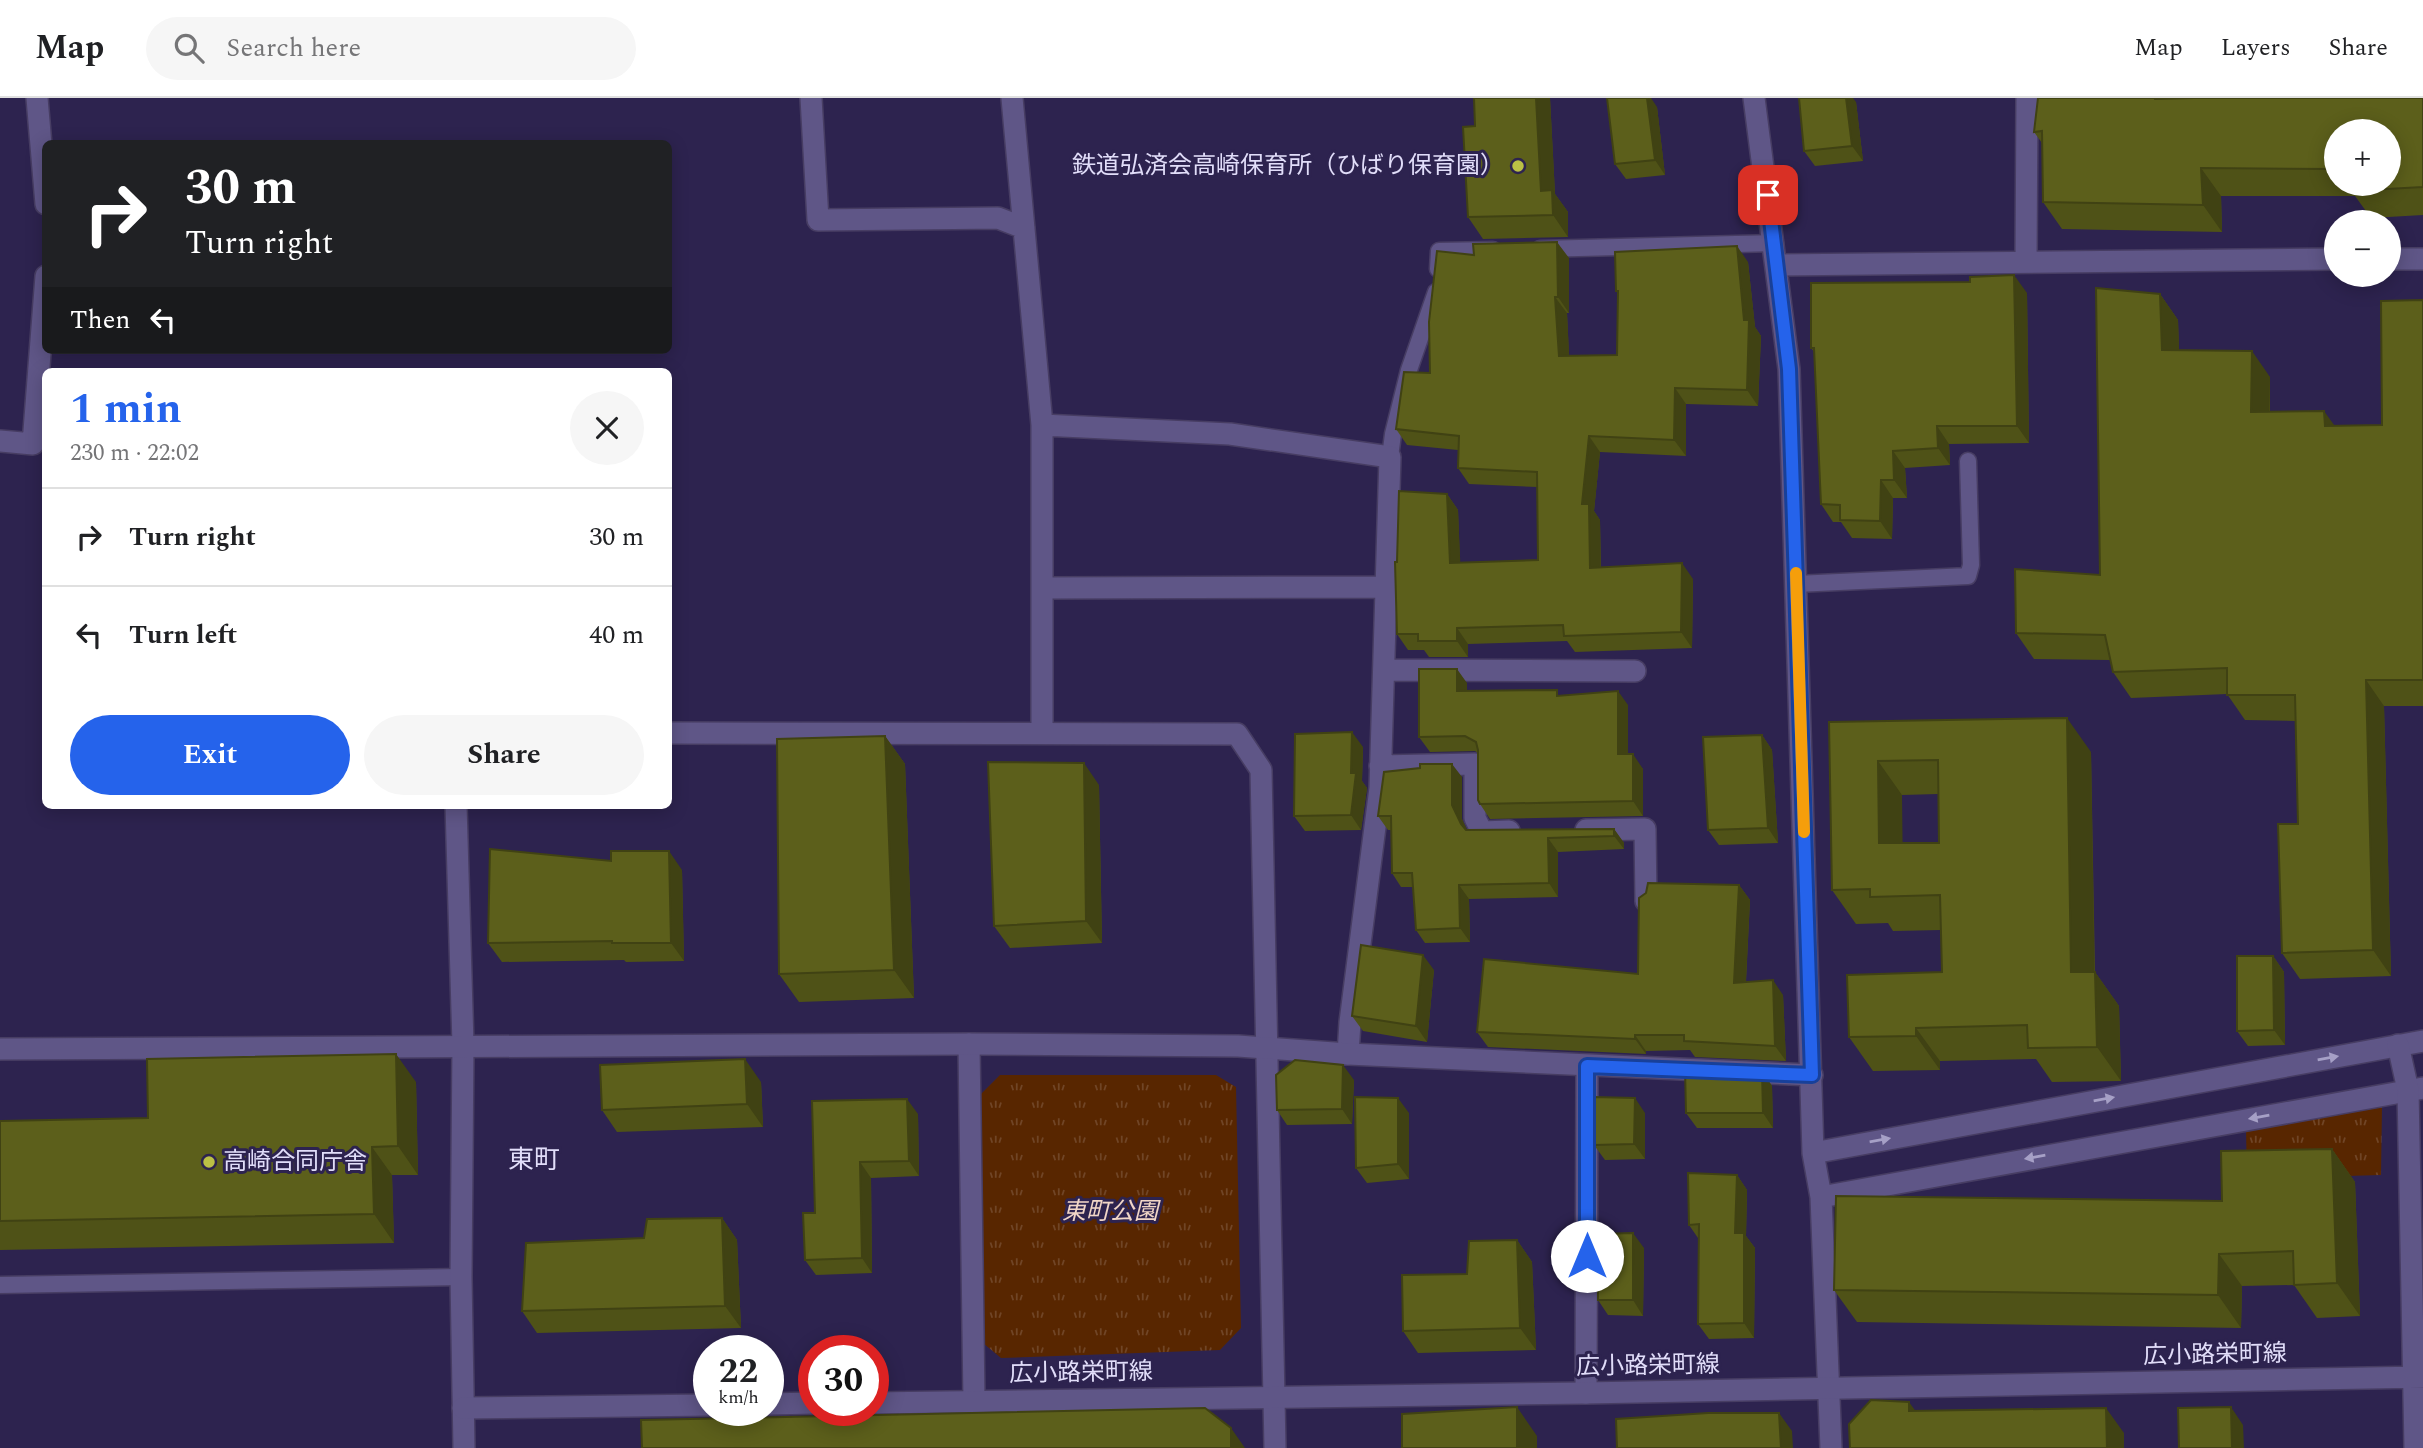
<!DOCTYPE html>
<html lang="en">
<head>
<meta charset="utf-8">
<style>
  :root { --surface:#fff; --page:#f6f6f6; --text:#202124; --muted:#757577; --line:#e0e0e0; --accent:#2563eb }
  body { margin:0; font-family:Spectral,"Noto Sans JP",serif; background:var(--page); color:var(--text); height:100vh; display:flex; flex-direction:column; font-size:26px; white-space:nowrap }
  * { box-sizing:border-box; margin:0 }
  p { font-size:23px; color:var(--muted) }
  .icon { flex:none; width:38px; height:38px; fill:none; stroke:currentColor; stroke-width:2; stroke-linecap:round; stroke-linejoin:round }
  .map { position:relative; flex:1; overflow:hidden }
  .side { position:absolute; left:42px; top:270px; width:630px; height:441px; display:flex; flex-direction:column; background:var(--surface); border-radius:10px; box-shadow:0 4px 18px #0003 }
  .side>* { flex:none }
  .banner { position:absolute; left:42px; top:42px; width:630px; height:214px; border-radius:10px; box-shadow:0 4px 18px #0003; background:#202124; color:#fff; overflow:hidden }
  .fabs { position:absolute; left:2324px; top:21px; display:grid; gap:14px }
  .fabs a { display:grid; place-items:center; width:77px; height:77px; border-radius:50%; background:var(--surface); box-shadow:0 4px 18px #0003; font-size:35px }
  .speed { position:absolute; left:693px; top:1237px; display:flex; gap:14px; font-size:35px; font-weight:700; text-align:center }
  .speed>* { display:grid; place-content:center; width:91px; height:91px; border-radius:50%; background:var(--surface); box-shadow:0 4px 18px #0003; line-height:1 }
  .speed small { font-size:18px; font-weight:400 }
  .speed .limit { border:10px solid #d22; background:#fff; color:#111 }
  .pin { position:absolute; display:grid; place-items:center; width:60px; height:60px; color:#fff; margin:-30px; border-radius:14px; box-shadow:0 4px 10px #0006 }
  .me { position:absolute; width:77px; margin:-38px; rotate:0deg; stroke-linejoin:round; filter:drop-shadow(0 0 5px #0008) }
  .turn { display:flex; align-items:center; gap:24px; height:147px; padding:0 28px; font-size:32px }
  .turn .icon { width:91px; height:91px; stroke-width:2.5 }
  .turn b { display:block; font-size:49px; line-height:60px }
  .then { display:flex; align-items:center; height:66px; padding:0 28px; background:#0003; gap:14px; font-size:26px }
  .round { display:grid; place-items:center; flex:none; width:74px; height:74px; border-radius:37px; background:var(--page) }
  .headline { display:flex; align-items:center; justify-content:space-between; height:119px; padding:0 28px }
  h1 { font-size:42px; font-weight:700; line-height:52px; color:var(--accent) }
  .primary-button { display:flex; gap:14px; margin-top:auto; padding:14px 28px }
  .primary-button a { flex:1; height:80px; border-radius:42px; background:var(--accent); color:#fff; font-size:28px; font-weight:700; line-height:80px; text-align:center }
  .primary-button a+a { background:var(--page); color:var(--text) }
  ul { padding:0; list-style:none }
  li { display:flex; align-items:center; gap:21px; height:98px; padding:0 28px; border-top:2px solid var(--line) }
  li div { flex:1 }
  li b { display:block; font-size:26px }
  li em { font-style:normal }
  header { display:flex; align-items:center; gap:42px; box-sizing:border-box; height:98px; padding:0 35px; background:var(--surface); border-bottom:2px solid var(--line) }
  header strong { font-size:33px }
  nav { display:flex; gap:38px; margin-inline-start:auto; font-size:24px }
  .search { width:490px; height:63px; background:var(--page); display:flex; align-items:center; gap:18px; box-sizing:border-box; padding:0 24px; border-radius:38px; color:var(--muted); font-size:26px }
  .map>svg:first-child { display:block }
  .park { fill:url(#park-tufts) }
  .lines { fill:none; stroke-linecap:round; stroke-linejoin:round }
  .service-casing { stroke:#473d63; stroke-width:19 }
  .minor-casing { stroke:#473d63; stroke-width:24 }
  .tertiary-casing { stroke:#473d63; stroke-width:24 }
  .service { stroke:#5f5687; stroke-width:16 }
  .minor { stroke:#5f5687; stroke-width:21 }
  .tertiary { stroke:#5f5687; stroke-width:21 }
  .wall { fill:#4f5217; fill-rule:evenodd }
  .shaded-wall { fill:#404213 }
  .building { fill:#5c5f1b; stroke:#404213; stroke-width:2; fill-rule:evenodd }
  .oneway { fill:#a6a0c6 }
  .route-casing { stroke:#184099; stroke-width:18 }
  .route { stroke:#2563eb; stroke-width:12 }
  .slow { stroke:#f59e0b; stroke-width:12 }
  .poi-dot { fill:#bbc045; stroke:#2d234f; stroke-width:2.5 }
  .labels { text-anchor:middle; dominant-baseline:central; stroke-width:6; stroke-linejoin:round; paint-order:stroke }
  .poi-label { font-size:24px; fill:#e1ddf9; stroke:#2d234f; text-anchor:end }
  .park-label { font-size:24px; font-style:italic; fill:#f1d6c7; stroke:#2d234f }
  .street-label { font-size:24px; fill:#e1ddf9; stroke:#2d234f }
  .neighbourhood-label { font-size:26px; fill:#e1ddf9; stroke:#2d234f }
</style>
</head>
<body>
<header>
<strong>Map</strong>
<div class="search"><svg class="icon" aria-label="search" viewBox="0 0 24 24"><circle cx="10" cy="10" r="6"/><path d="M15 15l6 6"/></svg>Search here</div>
<nav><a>Map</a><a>Layers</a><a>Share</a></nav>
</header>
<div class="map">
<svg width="2423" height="1350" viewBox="0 0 2423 1350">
  <defs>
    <pattern id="park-tufts" width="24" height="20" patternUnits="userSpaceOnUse" patternTransform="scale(1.75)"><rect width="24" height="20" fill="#582600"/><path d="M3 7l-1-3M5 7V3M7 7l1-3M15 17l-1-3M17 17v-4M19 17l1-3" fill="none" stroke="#704526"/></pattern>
  </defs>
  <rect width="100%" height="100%" fill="#2d234f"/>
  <path class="park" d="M1000,977H1216L1236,989L1241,1230L1220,1252L1001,1260L983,1245L980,997Z
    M2382,1008L2381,1077L2247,1081L2246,1031Z"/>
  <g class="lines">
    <g class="service-casing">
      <path id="service" d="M1540,151L1775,145
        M1438,171L1439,153L1493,152
        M1390,359L1393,336L1409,272L1436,194
        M1796,486L1968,478L1971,467L1968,363
        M0,1187L461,1179"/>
    </g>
    <g class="minor-casing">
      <path id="minor" d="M37,0L46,106
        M811,0L818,122L998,120L1024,130
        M1012,0L1042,327V635
        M1754,0L1789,271L1813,1055L1821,1099L1831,1350
        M2389,161H2423
        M2026,163L2027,0
        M1777,167L2336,161
        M1042,327L1230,336L1390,359L1380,690L1350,924L1348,956
        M0,343L33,346L46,178
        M1042,490L1386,489
        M1384,572L1635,573
        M668,635L1237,636L1261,672L1275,1350
        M1380,668L1475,666V720L1482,734L1509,733
        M456,707L463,947L461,1179L464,1350
        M1586,732L1645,731L1646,803
        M969,946L974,1303
        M1813,1055L2423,943
        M1821,1099L2423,990
        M1586,1295L1587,968"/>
    </g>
    <g class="tertiary-casing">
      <path id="tertiary" d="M2398,947L2408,992L2415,1350
        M0,951L969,946L1238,948L1348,956L1812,977
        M873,1305L1586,1295L2423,1279
        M768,1306L814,1305
        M463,1310L709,1307"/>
    </g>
    <use href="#service" class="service"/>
    <use href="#minor" class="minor"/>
    <use href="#tertiary" class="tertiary"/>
  </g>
  <path class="wall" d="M1474,0H1550L1555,96L1568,114V139L1483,141L1468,119L1475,28Z
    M2038,0H2423V117L2371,120L2355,98H2221L2222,134L2062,131L2043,104L2042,45L2034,34ZM2336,33L2389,86H2336Z
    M1856,4L1863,63L1815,68L1804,53Z
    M1657,9L1665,77L1626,81L1615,66Z
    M1474,157L1569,160V215H1567L1569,258L1617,257L1618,196L1616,193L1748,164L1755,229L1761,238L1758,308L1686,306V358L1600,354L1594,413L1600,422L1601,470L1693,481L1692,550L1575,554L1567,543L1468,546V559H1429L1424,552H1408L1397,536V464L1447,396L1458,412L1460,465L1538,462L1537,389L1469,386L1458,370V352L1407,347L1396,331L1430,275Z
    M2027,195L2029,345L1949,346L1950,367L1905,370L1907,400H1893L1892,441L1852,440L1841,424H1833L1821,406L1815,255L1811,250Z
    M2160,196L2178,222L2179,252L2270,279V313L2335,328L2382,327L2423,202V608H2384L2391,878L2300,881L2282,855L2298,726L2295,623L2245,622L2227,596L2131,600L2113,574L2110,562L2034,561L2016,535L2100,477Z
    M1467,585V593L1560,597L1628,607V656L1643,671V718L1490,721L1480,706L1478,655L1475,653L1430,654L1419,639Z
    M1829,624L2091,654L2095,874L2119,908L2121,983L2052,984L2036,961L1940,963V972L1873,973L1849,939L1942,874L1941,832L1893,833L1888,825L1856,826L1832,792ZM1938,696L1939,745H1902V697Z
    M1762,637L1772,652L1778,745L1719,747L1708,732Z
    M885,638L905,666L914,900L799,904L779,876Z
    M1363,649L1362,683L1367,690L1361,732L1305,733L1294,718Z
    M1420,670L1462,679V721L1467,732L1614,731L1624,745V751L1558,754V799L1469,801L1470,844L1425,845L1416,832L1413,789H1401L1392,775L1391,732H1388L1378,718Z
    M1099,687L1102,845L1010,850L994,828Z
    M682,772L684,863L626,864L624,862L502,864L488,845Z
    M1739,787L1750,802L1746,884L1783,897L1786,963L1695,959L1690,952L1646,953V956L1488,949L1477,934L1638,876Z
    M2273,858L2284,874L2285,947L2248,948L2237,933Z
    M1434,872L1427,944L1363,933L1352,918Z
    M1762,973L1772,988L1773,1030H1697L1686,1015Z
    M1354,982L1352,1026L1287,1027L1277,1012Z
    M416,984L418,1077H392L394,1145L0,1152V1023L148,1020Z
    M761,984L763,1029L617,1034L602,1012Z
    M812,1003L918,1016L919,1078L871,1080L872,1175L816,1177L805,1162L815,1115Z
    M1409,1015V1081L1367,1085L1356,1070Z
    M1645,1015V1061L1605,1062L1594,1047Z
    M2332,1051L2355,1084L2360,1218L2317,1220L2294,1187L2242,1188L2241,1230L1857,1224L1834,1192L2222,1103Z
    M1737,1077L1747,1092L1746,1138L1755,1150L1754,1240L1709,1241L1698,1226V1140L1689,1127Z
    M722,1120L737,1142L741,1230L537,1235L522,1213L644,1140Z
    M1517,1142L1532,1164L1536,1252L1418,1255L1403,1233L1467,1176Z
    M1644,1150L1643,1218L1608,1217L1598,1202Z"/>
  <path class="shaded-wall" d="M1536,0H1550L1555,96L1568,114V139L1553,117L1541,93Z
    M1647,0H1651L1657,9L1665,77L1655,62Z
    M1846,0H1853L1856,4L1863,63L1852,48Z
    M2201,70L2221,98L2222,134L2203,107Z
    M1557,144L1569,160V215L1558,199Z
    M1737,148L1748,164L1755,229L1761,238L1758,308L1747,292L1744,222Z
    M2014,177L2027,195L2029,345L2017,328Z
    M2160,196L2178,222L2180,277L2162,252Z
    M1555,199L1567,215L1570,274L1559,258Z
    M2252,253L2270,279L2269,340L2251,314Z
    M1675,290L1686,306V358L1674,342Z
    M2324,313L2342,338L2325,328Z
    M1937,328L1949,346L1950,367L1938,350Z
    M1589,338L1600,354L1594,413L1600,422L1601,486L1590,470L1582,406Z
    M1893,353L1905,370L1907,400L1894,382Z
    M1881,382L1893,400L1892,441L1880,423Z
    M1447,396L1458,412L1461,481L1450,465Z
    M1682,465L1693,481L1692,550L1681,534Z
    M1457,530L1468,546V559L1457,543Z
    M1457,571L1467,585V607L1457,593Z
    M2366,582L2384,608L2391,878L2373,852Z
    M1618,593L1628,607V671L1618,656Z
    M2067,620L2091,654L2095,908L2071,874Z
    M1352,634L1363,649L1362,683L1367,690L1361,732L1351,717Z
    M1762,637L1772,652L1778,745L1768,730Z
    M885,638L905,666L914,900L894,872Z
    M1633,656L1643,671V718L1633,703Z
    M1878,663L1902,697L1903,779L1879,745Z
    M1084,665L1099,687L1102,845L1086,823Z
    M1452,666L1462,679V721L1470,740L1461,726L1452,707Z
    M1614,731L1624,745V751L1614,738Z
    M1548,740L1558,754V799L1549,785Z
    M669,753L682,772L684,863L671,845Z
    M1459,787L1469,801L1470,844L1460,830Z
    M1739,787L1750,802L1745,900L1734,885Z
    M1423,857L1434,872L1427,944L1416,928Z
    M2273,858L2284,874L2285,947L2274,932Z
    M2095,874L2119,908L2121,983L2097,949Z
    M1773,882L1783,897L1786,963L1775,948Z
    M1916,930L1940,963V972L1916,938Z
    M1635,937L1646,953V956L1635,941Z
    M396,956L416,984L418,1077L398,1048Z
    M745,961L761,984L763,1029L747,1006Z
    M1343,967L1354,982L1352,1026L1342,1011Z
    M1762,973L1772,988L1773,1030L1763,1015Z
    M1398,1000L1409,1015V1081L1398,1066Z
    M1635,1000L1645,1015V1061L1634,1046Z
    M907,1001L918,1016L919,1078L909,1063Z
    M372,1049L392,1077L394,1145L374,1116Z
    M2332,1051L2355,1084L2360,1218L2337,1185Z
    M860,1064L871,1080L872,1175L862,1160Z
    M1737,1077L1747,1092L1746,1138L1755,1150L1754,1240L1744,1225L1735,1135Z
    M722,1120L737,1142L741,1230L725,1208Z
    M1633,1135L1644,1150L1643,1218L1633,1202Z
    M1517,1142L1532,1164L1536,1252L1520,1230Z
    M2219,1156L2242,1188L2241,1230L2218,1197Z
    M1909,1304L1927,1329L1909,1313Z
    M1517,1309L1537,1338V1350H1517Z
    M2231,1309L2243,1327L2244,1350H2232Z
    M2106,1310L2124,1335V1350H2107Z
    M1779,1315L1792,1333L1793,1350H1781Z
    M1231,1330L1245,1350H1231Z"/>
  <path class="building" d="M1474,0H1536L1541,93L1552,92L1553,117L1468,119L1463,29L1475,28Z
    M1607,0H1647L1655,62L1615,66Z
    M1799,0H1846L1852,48L1804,53Z
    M2038,0H2155V1L2194,0H2423V89L2351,93V86H2389V33H2336V71L2201,70L2203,107L2043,104L2042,33L2034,34Z
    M1557,144L1558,199H1555L1559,258L1617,257L1618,193H1616L1615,154L1737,148L1744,222H1749L1747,292L1675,290L1674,342L1589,338L1582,406H1589L1590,470L1682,465L1681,534L1564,538L1563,527L1457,530V543H1418V536H1397L1395,464H1397L1399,393L1447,396L1450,465L1538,462L1537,374L1458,370L1459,338L1396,331L1404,274L1430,275L1429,224L1437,153L1474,157L1473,146Z
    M2014,177L2017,328H1937L1938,350L1893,353L1894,382H1881L1880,423L1840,422V407L1821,406L1814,250H1811V185L1970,184V179Z
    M2096,190L2160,196L2162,252L2252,253L2251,314L2324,313L2325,328L2382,327L2381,203L2423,202V582H2366L2373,852L2282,855L2278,726H2298L2295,597H2227V570L2113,574L2105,537L2016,535L2015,471L2100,477Z
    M1419,571H1457V593L1557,592V598L1618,593V656H1633V703L1480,706L1478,702V652L1476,644L1465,638L1419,639Z
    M2067,620L2071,874H2095L2097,949L2028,950L2027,927L1916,930V938L1849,939L1847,877L1942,874L1940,797L1870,799V791L1832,792L1829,624ZM1938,662L1939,745H1879L1878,663Z
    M1352,634L1351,675H1356L1351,717L1294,718L1295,636Z
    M1762,637L1768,730L1708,732L1703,639Z
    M885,638L894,872L779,876L777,641Z
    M988,664L1084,665L1086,823L994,828Z
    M1420,666H1452V707L1461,726L1466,732L1614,731V738L1548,740L1549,785L1459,787L1460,830L1416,832L1412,775H1392L1391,718H1378L1384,674L1420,670Z
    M490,751L611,763V753H669L671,845H612V843L488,845Z
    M1648,785L1739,787L1734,885L1773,882L1775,948L1684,943V937H1635V941L1477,934L1484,861L1638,876L1639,800L1646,795Z
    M1361,847L1423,857L1416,928L1352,918Z
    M2237,858H2273L2274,932L2237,933Z
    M396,956L398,1048L372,1049L374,1116L0,1123V1023L148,1020L147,961Z
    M745,961L747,1006L602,1012L600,967Z
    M1295,962L1343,967L1342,1011L1277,1012L1276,977Z
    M1685,970L1762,973L1763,1015H1686Z
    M1355,999L1398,1000V1066L1356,1070Z
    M1593,999L1635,1000L1634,1046L1594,1047Z
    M907,1001L909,1063L860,1064L862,1160L805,1162L803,1115H815L812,1003Z
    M2332,1051L2337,1185L2294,1187L2293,1153L2219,1156L2218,1197L1834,1192L1836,1098L2222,1103L2221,1053Z
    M1688,1075L1737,1077L1735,1135H1744V1225L1698,1226L1699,1126L1689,1127Z
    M722,1120L725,1208L522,1213L526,1145L644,1140L647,1121Z
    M1633,1135V1202H1598V1136Z
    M1517,1142L1520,1230L1403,1233L1402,1177L1467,1176L1469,1143Z
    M1871,1302L1909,1304V1313L2106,1310L2107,1350H1850L1849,1326Z
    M1517,1309V1350H1402V1316Z
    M2231,1309L2232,1350H2179L2178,1310Z
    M1205,1310L1231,1330V1350H642L641,1322Z
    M1708,1315H1779L1781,1350H1617L1616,1321Z"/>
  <defs><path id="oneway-solid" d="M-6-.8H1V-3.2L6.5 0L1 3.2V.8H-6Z" transform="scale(1.75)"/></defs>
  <g class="oneway">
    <use href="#oneway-solid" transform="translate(2328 960) rotate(-10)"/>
    <use href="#oneway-solid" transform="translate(2104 1001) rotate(-10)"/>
    <use href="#oneway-solid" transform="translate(2259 1019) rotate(170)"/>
    <use href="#oneway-solid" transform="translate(1880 1042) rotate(-10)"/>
    <use href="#oneway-solid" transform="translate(2035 1059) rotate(170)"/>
  </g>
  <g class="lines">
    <g class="route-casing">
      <path id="route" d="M1587,1158V968L1812,977L1789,271L1768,97"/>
    </g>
    <use href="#route" class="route"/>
    <path class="slow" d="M1796,475L1804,734"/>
  </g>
  <g class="poi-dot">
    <circle cx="1518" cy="68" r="7"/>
    <circle cx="209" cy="1064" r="7"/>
  </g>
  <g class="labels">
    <g class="poi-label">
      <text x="1504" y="68">鉄道弘済会高崎保育所（ひばり保育園）</text>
      <text x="223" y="1064" text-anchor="start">高崎合同庁舎</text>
    </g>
    <g class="park-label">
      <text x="1110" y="1114">東町公園</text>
    </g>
    <g class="street-label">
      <text transform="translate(2215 1257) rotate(-1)">広小路栄町線</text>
      <text transform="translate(1648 1268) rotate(-1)">広小路栄町線</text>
      <text transform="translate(1081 1275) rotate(-1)">広小路栄町線</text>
    </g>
    <g class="neighbourhood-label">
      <text x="534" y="1062">東町</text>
    </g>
  </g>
</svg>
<div class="fabs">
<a>+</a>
<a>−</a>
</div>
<div class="speed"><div>22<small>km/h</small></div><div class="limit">30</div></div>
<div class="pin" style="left:1768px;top:97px;background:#d93025"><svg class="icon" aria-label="arrive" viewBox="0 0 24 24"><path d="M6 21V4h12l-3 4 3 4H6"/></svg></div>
<svg class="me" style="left:1587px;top:1158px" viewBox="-20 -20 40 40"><circle r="19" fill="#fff"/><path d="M0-13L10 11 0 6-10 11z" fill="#2563eb"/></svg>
<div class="banner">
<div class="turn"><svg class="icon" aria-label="right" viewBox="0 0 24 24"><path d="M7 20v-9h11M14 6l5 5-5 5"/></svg><div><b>30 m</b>Turn right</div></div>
<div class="then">Then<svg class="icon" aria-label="left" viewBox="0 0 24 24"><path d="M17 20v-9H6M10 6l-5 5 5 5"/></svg></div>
</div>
<section class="side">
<div class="headline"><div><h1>1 min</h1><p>230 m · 22:02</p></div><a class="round"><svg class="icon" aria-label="close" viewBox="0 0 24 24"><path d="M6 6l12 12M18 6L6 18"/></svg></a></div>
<ul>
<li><svg class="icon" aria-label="right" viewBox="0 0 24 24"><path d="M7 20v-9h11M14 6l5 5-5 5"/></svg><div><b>Turn right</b></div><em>30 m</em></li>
<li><svg class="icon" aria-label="left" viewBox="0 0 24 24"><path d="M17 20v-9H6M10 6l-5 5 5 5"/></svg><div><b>Turn left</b></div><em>40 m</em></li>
</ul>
<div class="primary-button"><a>Exit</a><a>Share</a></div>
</section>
</div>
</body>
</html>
